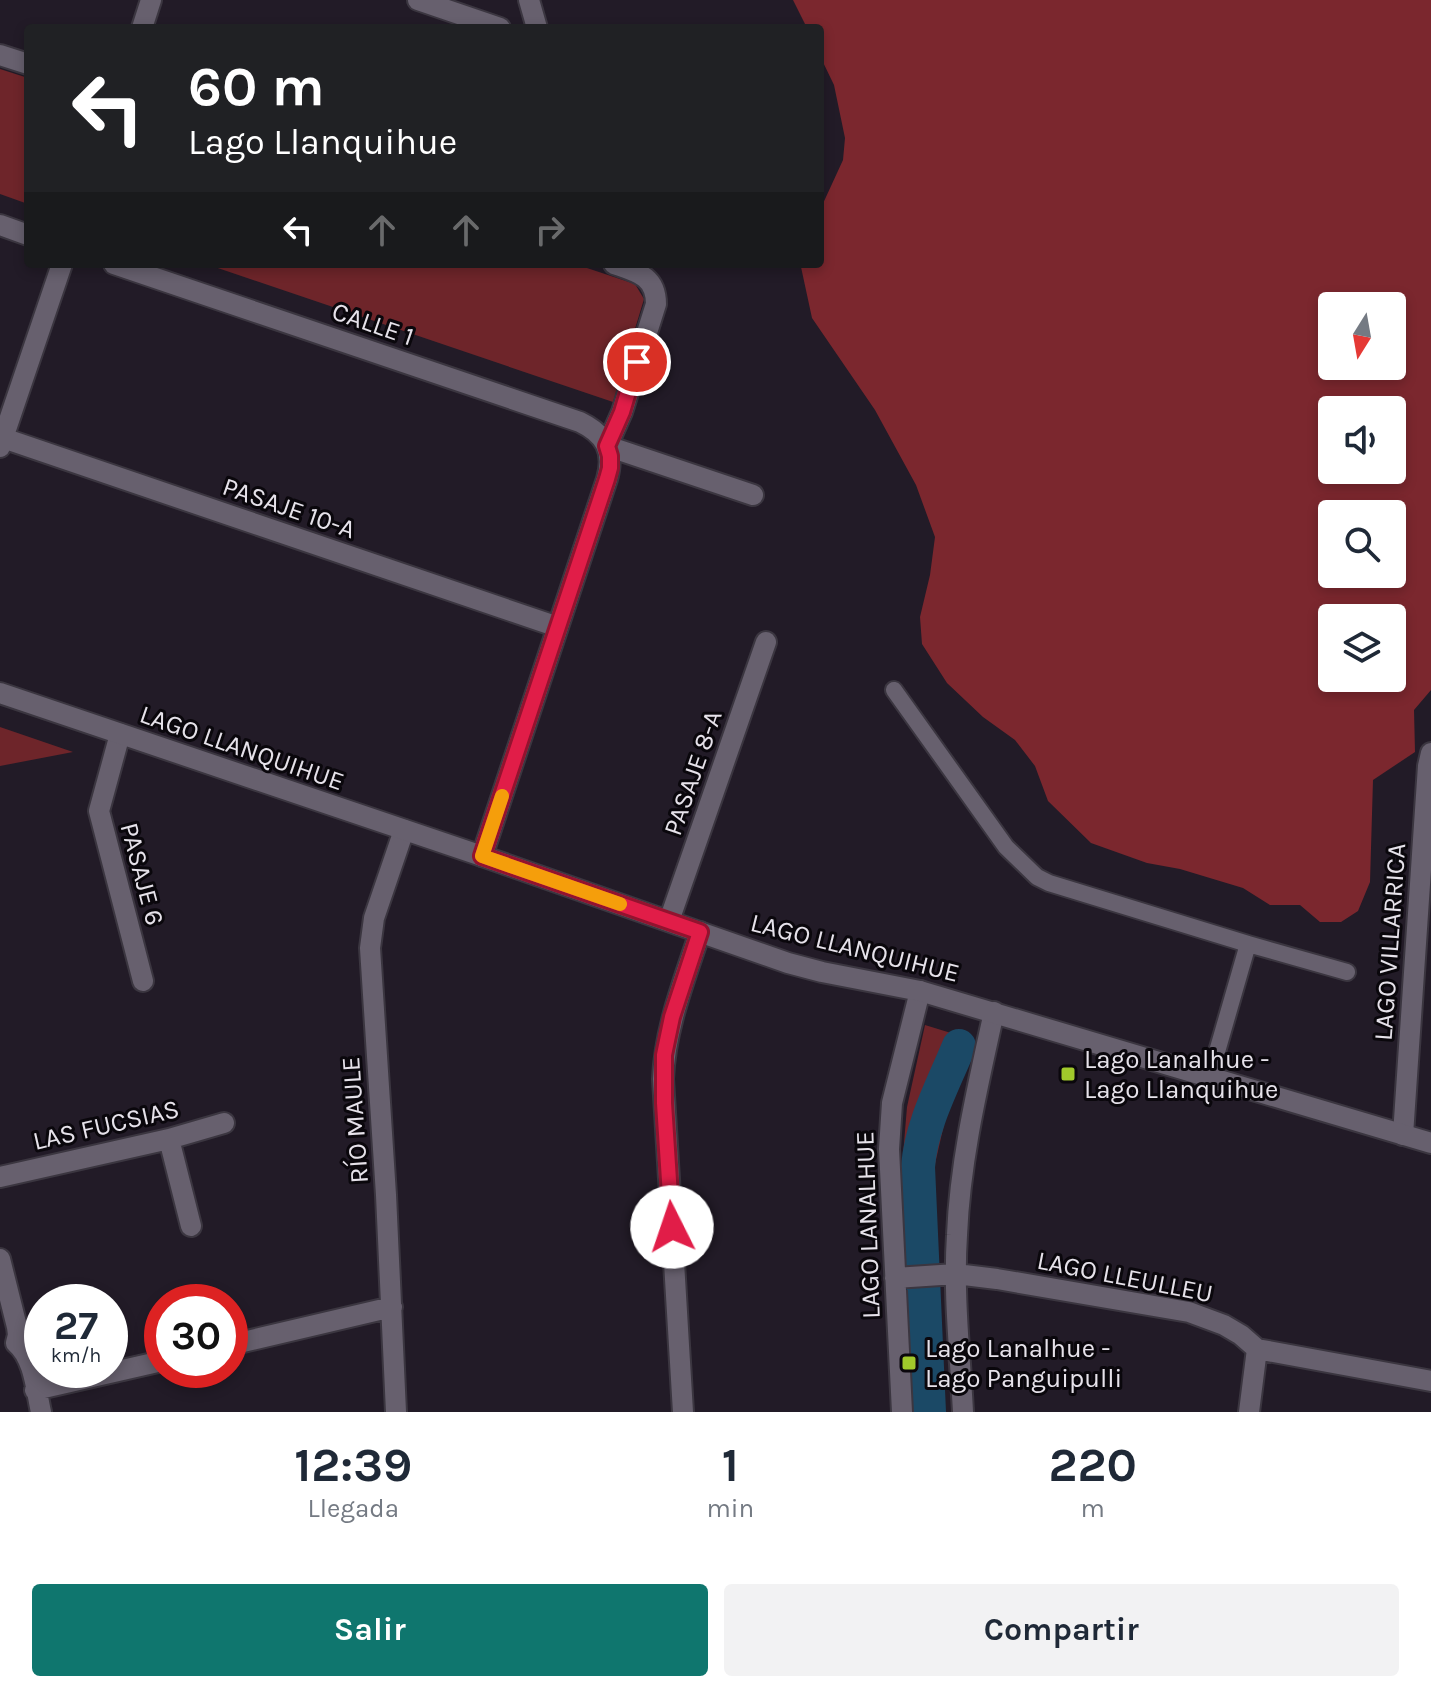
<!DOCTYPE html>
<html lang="es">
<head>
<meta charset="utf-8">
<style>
  :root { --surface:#fff; --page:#f2f2f3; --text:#1f2937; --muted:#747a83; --accent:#0f766e }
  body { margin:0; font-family:Karla,sans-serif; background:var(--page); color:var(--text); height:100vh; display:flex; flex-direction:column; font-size:30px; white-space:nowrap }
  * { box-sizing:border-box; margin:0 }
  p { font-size:26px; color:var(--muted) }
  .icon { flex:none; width:44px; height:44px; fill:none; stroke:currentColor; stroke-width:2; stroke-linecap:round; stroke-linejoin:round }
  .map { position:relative; height:1412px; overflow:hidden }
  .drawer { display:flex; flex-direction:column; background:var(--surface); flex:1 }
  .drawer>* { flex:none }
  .top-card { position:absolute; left:24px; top:24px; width:800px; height:244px; border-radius:8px; box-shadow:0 4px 12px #0003; background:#202124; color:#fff; overflow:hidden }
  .needle { width:52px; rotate:191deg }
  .controls { position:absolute; left:1318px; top:292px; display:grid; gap:16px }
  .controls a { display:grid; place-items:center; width:88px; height:88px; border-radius:8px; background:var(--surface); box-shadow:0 4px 12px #0003; font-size:40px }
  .speed { position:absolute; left:24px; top:1284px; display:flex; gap:16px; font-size:40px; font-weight:700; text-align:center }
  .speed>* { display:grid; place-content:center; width:104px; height:104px; border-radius:50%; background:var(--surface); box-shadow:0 4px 12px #0003; line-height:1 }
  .speed small { font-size:20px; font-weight:400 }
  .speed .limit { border:12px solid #d22; background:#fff; color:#111 }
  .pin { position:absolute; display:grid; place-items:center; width:68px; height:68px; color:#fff; margin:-34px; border:4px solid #fff; border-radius:50%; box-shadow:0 2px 8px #0007 }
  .me { position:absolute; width:88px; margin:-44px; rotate:356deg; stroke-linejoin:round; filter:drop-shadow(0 0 6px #0008) }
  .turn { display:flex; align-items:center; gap:28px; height:168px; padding:0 32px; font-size:36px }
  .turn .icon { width:104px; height:104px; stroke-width:2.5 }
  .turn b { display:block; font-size:56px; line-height:68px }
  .lanes { display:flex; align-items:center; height:76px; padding:0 32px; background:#0003; justify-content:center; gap:40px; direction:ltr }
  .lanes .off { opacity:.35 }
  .eta { display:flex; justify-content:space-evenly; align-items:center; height:136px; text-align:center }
  .eta b { font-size:48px; font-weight:700; line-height:56px }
  .button { display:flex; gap:16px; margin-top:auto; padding:16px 32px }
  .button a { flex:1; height:92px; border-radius:8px; background:var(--accent); color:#fff; font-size:32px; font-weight:700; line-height:92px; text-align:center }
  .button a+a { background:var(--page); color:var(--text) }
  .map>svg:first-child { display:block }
  .green { fill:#6e252a }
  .forest { fill:#7b272e; fill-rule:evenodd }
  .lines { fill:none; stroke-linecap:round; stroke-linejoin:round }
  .canal { stroke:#1b4966; stroke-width:34 }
  .lane-casing { stroke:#3b3640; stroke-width:20 }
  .street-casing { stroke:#3b3640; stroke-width:24 }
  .secondary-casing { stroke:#3b3640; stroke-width:24 }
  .lane { stroke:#67606e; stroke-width:16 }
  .street { stroke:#67606e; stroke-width:20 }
  .secondary { stroke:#67606e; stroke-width:20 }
  .route-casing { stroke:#92132f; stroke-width:20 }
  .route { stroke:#e11d48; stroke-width:14 }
  .slow { stroke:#f59e0b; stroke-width:14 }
  .poi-dot { fill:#a0c92b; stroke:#0a070c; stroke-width:3 }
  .labels { text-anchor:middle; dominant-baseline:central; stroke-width:6; stroke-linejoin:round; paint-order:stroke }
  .street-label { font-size:26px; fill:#e6e2ea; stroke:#0a070c }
  .poi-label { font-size:26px; fill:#e6e2ea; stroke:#0a070c; text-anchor:start }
</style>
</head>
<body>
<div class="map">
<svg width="1431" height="1412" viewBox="0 0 1431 1412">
  <rect width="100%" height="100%" fill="#221b27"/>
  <path class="green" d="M0,69L28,78V204L0,194Z
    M206,264H575L635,284L644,299L613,402Z
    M0,727L73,752L0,766Z
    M925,1025L964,1037L935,1164L934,1316L941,1412H918L903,1155L907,1107Z"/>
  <path class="forest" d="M793,0H1431V690L1414,710L1415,752L1373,780L1370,882L1358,911L1341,922H1320L1300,905H1270L1243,888L1180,869L1147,863L1091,843L1048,801L1035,766L1015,740L983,717L947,683L922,644L920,617L930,575L935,537L916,485L875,410L812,318L801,267L802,264H820V210L843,160L845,138L834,85L820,56V28H807ZM1332,306H1392V366H1332ZM1332,410H1392V470H1332ZM1332,514H1392V574H1332ZM1332,618H1392V678H1332Z"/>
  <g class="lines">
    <path class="canal" d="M929,1412L918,1167C921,1125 943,1085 959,1046"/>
    <g class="lane-casing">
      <path id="lane" d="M894,690L1006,847L1037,877L1049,883L1248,944L1210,1076
        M1248,944L1347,972"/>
    </g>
    <g class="street-casing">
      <path id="street" d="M418,0L500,28
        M529,0L537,28
        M142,28L151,0
        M0,55L28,64
        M0,225L28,235
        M114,264L580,422C605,434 615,451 607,479L482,856
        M0,437L558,627
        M607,446L622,412L656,304C656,276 637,272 614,264
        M607,446L753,495
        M0,447L62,264
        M120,734L99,811L143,981
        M669,921L766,642
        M1403,1135L1428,766L1431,753
        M169,1139L191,1226
        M0,1177L169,1139L224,1123
        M0,1259L17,1327L18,1335L16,1343
        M895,1278L956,1274L997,1279L1189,1312L1224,1325L1241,1335L1257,1349L1431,1381
        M16,1343C34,1358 36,1390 41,1412
        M230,1345L392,1307
        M35,1390L162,1361
        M396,1412L386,1195L370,948L374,918L404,830
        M683,1412L663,1079C665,1028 684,981 700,932
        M902,1412L889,1149L892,1103L920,991
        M963,1412C960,1353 953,1293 957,1235C960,1160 978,1085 994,1012
        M1249,1412L1257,1349"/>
    </g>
    <g class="secondary-casing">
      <path id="secondary" d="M0,693L482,856L788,963L822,972L920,991L1431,1143"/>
    </g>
    <use href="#lane" class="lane"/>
    <use href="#street" class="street"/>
    <use href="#secondary" class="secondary"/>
  </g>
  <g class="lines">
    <g class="route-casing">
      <path id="route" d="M637,362L622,412L607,446L610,456V468L607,479L482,856L700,932L672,1017L664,1055V1103L672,1227"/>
    </g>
    <use href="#route" class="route"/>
    <path class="slow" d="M502,796L482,856L620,904"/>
  </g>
  <g class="poi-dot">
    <rect x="1060" y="1066" width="16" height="16" rx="4"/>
    <rect x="901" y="1355" width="16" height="16" rx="4"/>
  </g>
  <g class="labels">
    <g class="street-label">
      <text transform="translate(373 324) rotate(19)">CALLE 1</text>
      <text transform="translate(289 508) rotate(19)">PASAJE 10-A</text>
      <text transform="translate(242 748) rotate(19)">LAGO LLANQUIHUE</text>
      <text transform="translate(693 773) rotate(-71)">PASAJE 8-A</text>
      <text transform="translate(142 874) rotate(75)">PASAJE 6</text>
      <text transform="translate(1390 942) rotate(-86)">LAGO VILLARRICA</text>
      <text transform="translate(855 948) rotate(14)">LAGO LLANQUIHUE</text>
      <text transform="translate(355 1120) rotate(-94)">RÍO MAULE</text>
      <text transform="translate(106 1125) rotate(-13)">LAS FUCSIAS</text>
      <text transform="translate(868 1225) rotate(-92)">LAGO LANALHUE</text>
      <text transform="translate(1125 1277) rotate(11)">LAGO LLEULLEU</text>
    </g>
    <g class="poi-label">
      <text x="1084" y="1059">Lago Lanalhue -<tspan x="1084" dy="30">Lago Llanquihue</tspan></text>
      <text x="925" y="1348">Lago Lanalhue -<tspan x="925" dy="30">Lago Panguipulli</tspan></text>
    </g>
  </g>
</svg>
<div class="controls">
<a><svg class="needle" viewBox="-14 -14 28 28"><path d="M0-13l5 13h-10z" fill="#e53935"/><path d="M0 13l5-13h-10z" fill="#747a83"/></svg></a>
<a><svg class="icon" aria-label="sound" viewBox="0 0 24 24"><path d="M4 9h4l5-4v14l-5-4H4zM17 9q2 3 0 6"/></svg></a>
<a><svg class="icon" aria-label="search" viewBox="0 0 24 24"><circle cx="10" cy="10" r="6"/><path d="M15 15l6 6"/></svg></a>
<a><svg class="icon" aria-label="layers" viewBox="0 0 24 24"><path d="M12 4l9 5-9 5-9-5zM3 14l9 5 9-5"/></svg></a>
</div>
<div class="speed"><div>27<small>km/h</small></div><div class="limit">30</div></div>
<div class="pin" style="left:637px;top:362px;background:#d93025"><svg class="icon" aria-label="arrive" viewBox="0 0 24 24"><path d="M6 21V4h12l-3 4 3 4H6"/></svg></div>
<svg class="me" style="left:672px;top:1227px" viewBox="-20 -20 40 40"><circle r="19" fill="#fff"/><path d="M0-13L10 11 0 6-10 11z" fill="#e11d48"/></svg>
<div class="top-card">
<div class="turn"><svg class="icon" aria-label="left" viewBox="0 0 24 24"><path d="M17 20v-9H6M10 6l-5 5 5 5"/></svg><div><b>60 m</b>Lago Llanquihue</div></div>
<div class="lanes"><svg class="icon" aria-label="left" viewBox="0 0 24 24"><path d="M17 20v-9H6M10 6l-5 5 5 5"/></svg><svg class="icon off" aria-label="ahead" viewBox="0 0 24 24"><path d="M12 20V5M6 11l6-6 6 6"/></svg><svg class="icon off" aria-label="ahead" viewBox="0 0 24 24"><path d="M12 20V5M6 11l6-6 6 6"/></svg><svg class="icon off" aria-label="right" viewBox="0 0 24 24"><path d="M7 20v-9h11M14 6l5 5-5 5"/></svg></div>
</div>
</div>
<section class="drawer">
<div class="eta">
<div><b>12:39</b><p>Llegada</p></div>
<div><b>1</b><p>min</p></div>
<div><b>220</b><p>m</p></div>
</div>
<div class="button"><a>Salir</a><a>Compartir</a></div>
</section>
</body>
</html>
